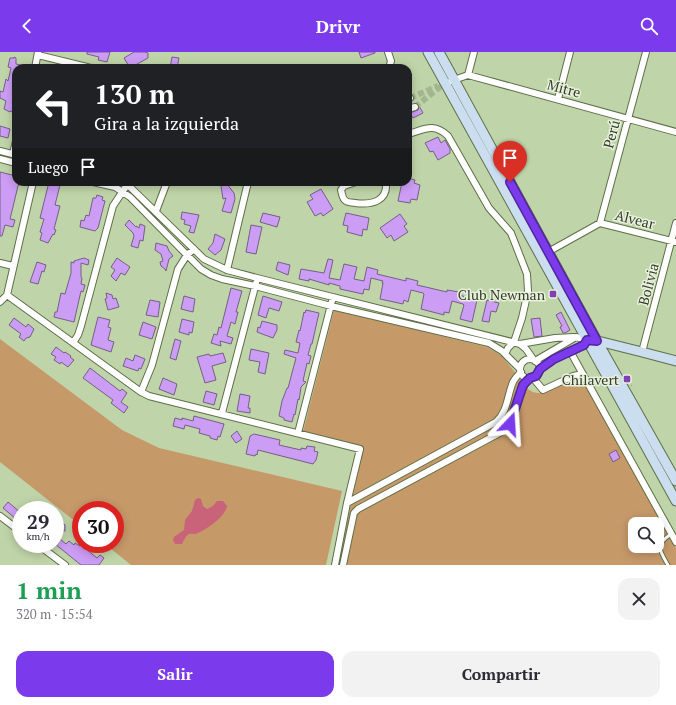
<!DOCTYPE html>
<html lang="es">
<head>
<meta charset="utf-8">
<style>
  :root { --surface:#fff; --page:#f2f2f3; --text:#2b2b33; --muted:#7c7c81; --accent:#7c3aed }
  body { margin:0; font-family:"PT Serif",serif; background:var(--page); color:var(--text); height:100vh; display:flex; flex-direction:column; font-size:15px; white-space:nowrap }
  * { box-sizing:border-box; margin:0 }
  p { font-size:13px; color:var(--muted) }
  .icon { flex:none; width:22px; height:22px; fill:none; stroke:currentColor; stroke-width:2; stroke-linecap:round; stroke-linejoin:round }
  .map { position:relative; height:513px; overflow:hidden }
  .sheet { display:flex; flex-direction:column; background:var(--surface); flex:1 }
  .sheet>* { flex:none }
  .banner { position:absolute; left:12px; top:12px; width:400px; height:122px; border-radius:12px; box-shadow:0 2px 10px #0003; background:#202124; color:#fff; overflow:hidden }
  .buttons { position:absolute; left:628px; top:465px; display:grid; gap:8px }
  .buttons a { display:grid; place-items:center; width:36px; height:36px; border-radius:8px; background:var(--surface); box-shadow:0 2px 10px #0003; font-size:20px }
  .speed { position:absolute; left:12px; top:449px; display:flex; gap:8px; font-size:20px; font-weight:700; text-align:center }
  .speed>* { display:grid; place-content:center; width:52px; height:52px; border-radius:50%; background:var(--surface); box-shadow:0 2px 10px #0003; line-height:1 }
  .speed small { font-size:10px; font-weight:400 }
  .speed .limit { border:6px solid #d22; background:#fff; color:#111 }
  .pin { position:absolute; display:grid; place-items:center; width:34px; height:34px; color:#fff; margin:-41px -17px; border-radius:50% 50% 50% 0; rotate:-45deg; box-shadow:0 0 4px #0007 }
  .pin .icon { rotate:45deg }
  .me { position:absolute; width:44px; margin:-22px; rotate:20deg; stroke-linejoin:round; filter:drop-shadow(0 0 3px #0008) }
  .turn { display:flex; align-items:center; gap:14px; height:84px; padding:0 16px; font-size:18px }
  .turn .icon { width:52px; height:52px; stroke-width:2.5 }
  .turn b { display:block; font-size:28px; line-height:34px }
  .then { display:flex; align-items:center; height:38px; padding:0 16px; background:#0003; gap:8px; font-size:15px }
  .round { display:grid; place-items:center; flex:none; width:42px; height:42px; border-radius:12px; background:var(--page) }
  .headline { display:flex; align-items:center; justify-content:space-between; height:68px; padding:0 16px }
  h1 { font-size:24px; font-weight:700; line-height:30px; color:#1e9e55 }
  .primary-button { display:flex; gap:8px; margin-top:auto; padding:8px 16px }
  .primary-button a { flex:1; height:46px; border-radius:12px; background:var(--accent); color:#fff; font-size:16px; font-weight:700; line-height:46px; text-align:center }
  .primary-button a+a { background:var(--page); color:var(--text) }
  header { display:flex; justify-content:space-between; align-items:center; height:52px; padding:0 16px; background:var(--accent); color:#fff; font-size:18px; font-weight:700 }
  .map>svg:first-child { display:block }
  .green { fill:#c69969; fill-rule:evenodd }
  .water { fill:#c96379 }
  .building { fill:#cc9df5; stroke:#746086 }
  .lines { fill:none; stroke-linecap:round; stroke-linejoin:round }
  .street-tunnel { stroke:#a4b690; stroke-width:6; stroke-dasharray:6 3; stroke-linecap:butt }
  .lane-casing { stroke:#5e6f48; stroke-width:5 }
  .street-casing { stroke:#5e6f48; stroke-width:8 }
  .secondary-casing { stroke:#5e6f48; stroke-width:11 }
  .path { stroke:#869574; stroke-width:1; stroke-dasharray:4 2; stroke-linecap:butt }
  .lane { stroke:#fff; stroke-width:3 }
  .street { stroke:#fff; stroke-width:6 }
  .secondary { stroke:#cbdef0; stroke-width:9 }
  .route-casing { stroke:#51269a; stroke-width:10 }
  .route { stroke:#7c3aed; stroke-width:7 }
  .poi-dot { fill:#8340b4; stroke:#e7f1db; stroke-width:1.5 }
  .labels { text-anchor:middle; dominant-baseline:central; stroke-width:3; stroke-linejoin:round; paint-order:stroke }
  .street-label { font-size:14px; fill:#343c2a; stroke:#e7f1db }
  .poi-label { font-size:14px; fill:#343c2a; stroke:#e7f1db; text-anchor:end }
</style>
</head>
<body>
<header><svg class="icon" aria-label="back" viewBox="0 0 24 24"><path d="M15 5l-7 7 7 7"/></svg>Drivr<svg class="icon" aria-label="search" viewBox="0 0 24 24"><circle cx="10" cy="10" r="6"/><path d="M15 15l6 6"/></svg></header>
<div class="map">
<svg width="676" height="513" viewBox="0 0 676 513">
  <rect width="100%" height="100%" fill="#c0d4a9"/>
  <path class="green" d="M334,258L487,295L502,304L529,338C548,351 570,317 584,328L676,496V513H338L363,395L303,380ZM635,472H657V494H635Z
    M0,287L122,378L159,396L342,439L326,513H131L105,492H115V458H81V474L0,410Z"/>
  <path class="water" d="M198,446L201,447L203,454L207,457L213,454L217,449H223L227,454C226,464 207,477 198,481C195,483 192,481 189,482C185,484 184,489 182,492H175L173,488L174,485L184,478L185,468L192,459L195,448Z"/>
  <path class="building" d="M87,0H110L107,10L98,8L99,5L87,2Z
    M134,0H145L148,1V6L130,16L124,6Z
    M359,0H375V1L361,6Z
    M14,5L16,6V12L26,14V16H16V39L12,51L16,54L15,60L11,59L10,60L4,57L6,49L0,46V39L3,40L6,27L8,29L11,16L8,15L10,6H14Z
    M172,5L179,6L177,16H170Z
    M419,54L423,61L413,66L410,61L418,58Z
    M0,74L10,77L8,86L0,84Z
    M438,85L441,91L445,88L450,97V101L438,108L433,99L430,100L425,91Z
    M0,120L16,124V130H19L10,167L15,168L13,175L5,173L2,184H0Z
    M408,126L415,128L414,131L420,133L417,148L411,147L410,151L398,149L402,130H408Z
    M49,130L60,133L55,153L60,154L54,177L56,178L54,183L53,182L48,191L40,188L42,181L40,180L44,167L40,166Z
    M222,130H228L227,132L234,141L235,147L231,161L222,159L226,146L223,147L221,134Z
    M321,137L333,157L323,164L321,161L315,164L307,150L313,147L310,143Z
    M97,143L103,145L102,148L105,149L98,176L95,179L80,175L81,168L84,169L86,163L89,164L93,146H96Z
    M182,160L199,163L194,181L189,180L191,174L184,172L185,168L181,167Z
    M263,161L280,165L277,175L260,170Z
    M346,161L369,166L367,178L363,177L362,184L347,180L348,174L343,173Z
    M400,162L407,172L404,174L408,180L394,189L391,183L387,186L380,176Z
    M129,168L136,175V174L139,176L140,172L145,174L143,189L140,188L138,196L131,194L134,184L133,181L125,173Z
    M251,173L262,175L256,202L246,200Z
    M215,182L225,187L221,198L215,203L208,197L213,191Z
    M156,191L167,194L169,199L173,204L169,207L166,219L165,217L161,214L160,210L163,209L161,202L155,198Z
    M84,206L89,208L88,213L81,211V225L82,226L81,232L85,233L83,240L81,239L74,270L54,265L55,260H57L61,241L65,242L71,221V210L74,211V209Z
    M117,206L130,215L125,223L121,221L116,229L111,224L115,218L111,215Z
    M328,207L333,208L329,226L340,228L344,212L357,215L354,227L364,229L367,215L378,218L377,222L406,229V226L418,229L417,233L447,240V238L459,240V243L477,248L472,270L460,267L464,253L463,252L452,249L449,261L444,260V263L421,257L424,242L423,241L411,238L408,250L404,248L403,252L380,247L383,231H382L383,229L371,226L369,238L364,237L363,242L340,237V234L329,231V233L309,227V229L299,227L301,217L324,221Z
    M37,210L46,213L44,220L42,219L38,232L30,230Z
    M278,210L290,213L288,223L276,218Z
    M231,236L242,239L236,260H238L235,272L231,270L227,284L233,286L231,292L220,289L221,294L211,291L214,282L217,283L219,275L221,276Z
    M106,241L112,243L113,247L116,246L119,255L108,258L105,247L107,246Z
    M184,244L195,247L193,260L181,257Z
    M263,244L282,250L279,259L269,256L266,266L258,263Z
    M150,248L160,250L158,265L146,263Z
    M487,248L499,251L496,260L491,259L489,270L482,269Z
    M306,258L319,261L312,292H311L308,303L311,304L309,312L307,311L303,329L306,330L301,335L300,342L299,348L298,347L295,363L294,362L292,370L284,368V366L279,364L282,349L287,336H288L296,306L284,302L285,298L298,301L300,291L296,290L299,278L300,279L304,260L305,261Z
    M561,260L570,278L565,281H563L560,275L562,274L556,263Z
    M98,265L110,268L108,275L111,276L108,288L114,290L111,300L91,293Z
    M14,266L26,275L28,272L34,277L30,285L26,286L24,289L19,285L21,282L9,273Z
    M540,266L542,284L534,285L531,267Z
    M182,267L194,270L192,281L189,280V283L179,280Z
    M262,269L277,273V278L273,286L257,280L258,275L260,276Z
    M143,270L156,275L152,287L139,283Z
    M175,287L181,289L176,308L170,306Z
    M56,295L64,301L65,300L71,304L70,305L74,308L68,315L61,310L60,312L54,308L56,305L51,302Z
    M251,297L269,301L265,322L258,320L260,310L249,308Z
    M223,301L226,310L212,314L216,328L205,331L197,305L209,302L210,304Z
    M135,303L145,307L141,317L139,316L138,319L123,314L126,306L133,309Z
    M90,316L120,339L122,337L127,341L121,350L128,355L124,361L111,351L113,348L83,326Z
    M163,326L177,332L174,343L159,337Z
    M206,339L217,342L214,353L203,350Z
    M240,342L250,344L248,356H250V361L237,359Z
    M194,364L224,372L220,385L218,384L217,388L210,386V384L199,381L200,377L185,373L184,377L173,374L175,366L182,368V366L193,369Z
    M237,379L242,387L236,391L231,384Z
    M254,382L280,388L279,393L301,398V396L306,397L307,394L315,395L314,399L318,400L316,408L313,412L258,398L257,403L256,402L255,404L246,402L250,384Z
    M616,398L620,406L613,410L609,402Z
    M8,450L21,461L16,467L3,456Z
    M55,469L58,472L61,469L65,473V479H55Z
    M55,483L66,492L69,489L74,493L75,491L80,494L81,493L97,506L100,503L104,506L99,513H81L55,492Z"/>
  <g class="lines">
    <path class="street-tunnel" d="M410,46L438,34
      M415,55L445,31"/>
    <g class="lane-casing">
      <path id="lane" d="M668,513C659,498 655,493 671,482"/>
    </g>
    <g class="street-casing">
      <path id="street" d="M388,0L391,9L389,16
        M38,3L91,16
        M35,16L38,0
        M468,23L474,0
        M451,29L468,23L676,80
        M408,47L410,46
        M558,47L570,0
        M408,57L415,55
        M408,82C424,78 433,70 448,84L489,156L511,181L527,222L528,239L522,266L514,290L508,296L505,302
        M0,99L16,103
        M13,102L16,89
        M0,107L16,111
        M93,130L115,135L130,145L187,203L201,217L211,223L222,227L255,234L331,254L489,291L502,299L520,317
        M123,130L128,133L204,207L227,218L257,226L520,292L526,297L533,307
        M356,130L344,134L341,138C342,141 342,147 346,149C348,151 352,150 355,151C371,153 388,150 386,130
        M156,159L167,130
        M600,171L646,0
        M548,200L600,171L676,190
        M0,211L13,214
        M227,218L248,130
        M7,243L141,340L149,344L360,397L347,451
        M0,250L7,243L33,130
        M73,291L78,283L81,274L113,154L125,136
        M520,292L555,286L574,285
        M570,299L676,490
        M642,300L676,171
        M520 317a10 10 0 1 1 20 0a10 10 0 1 1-20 0Z
        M535,309L576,285L587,288L584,293L554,307L540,317
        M533,326L543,338L573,324L583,322
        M141,340L152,313L178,217L187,203L194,197
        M222,361L256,231
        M298,381L333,245
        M0,464L21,480
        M37,492L65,513
        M335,513L347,451L496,370C508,359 507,344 513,330C515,326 518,323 521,320
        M343,513L354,461L358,457L505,378C519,362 516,342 529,326"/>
    </g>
    <g class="secondary-casing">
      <path id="secondary" d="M428,0L676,449
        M439,0L597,289L676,429
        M594,288L642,300L676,309"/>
    </g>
    <path class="path" d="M628,328L632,334"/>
    <use href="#lane" class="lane"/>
    <use href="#street" class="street"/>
    <use href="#secondary" class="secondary"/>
  </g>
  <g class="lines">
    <g class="route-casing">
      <path id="route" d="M510,372L523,333L530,326L536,324L540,317L554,307L584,293L587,288L597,289L510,130"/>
    </g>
    <use href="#route" class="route"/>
  </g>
  <g class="poi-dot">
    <rect x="549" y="238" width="8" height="8" rx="2"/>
    <rect x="623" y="323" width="8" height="8" rx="2"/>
  </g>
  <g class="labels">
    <g class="street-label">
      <text transform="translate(564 36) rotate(15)">Mitre</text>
      <text transform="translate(611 82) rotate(-75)">Perú</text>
      <text transform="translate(635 167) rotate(14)">Alvear</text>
      <text transform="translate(648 232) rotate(-75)">Bolivia</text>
    </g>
    <g class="poi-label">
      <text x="545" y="242">Club Newman</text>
      <text x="619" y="327">Chilavert</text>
    </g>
  </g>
</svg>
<div class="buttons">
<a><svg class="icon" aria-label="search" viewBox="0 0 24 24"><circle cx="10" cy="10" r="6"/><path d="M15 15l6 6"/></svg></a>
</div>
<div class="speed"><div>29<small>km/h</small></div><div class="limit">30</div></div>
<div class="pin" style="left:510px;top:130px;background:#d93025"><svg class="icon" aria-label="arrive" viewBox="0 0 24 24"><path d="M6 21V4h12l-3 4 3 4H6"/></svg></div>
<svg class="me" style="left:510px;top:372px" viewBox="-20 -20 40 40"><path d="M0-17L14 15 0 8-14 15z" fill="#7c3aed" stroke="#fff" stroke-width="4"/></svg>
<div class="banner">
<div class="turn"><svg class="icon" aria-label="left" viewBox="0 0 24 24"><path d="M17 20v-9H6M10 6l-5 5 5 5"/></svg><div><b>130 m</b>Gira a la izquierda</div></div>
<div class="then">Luego<svg class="icon" aria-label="arrive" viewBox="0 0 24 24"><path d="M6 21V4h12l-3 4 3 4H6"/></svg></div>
</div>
</div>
<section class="sheet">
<div class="headline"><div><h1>1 min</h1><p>320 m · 15:54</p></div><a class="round"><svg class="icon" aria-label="close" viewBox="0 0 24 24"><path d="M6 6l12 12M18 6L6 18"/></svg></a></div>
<div class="primary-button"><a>Salir</a><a>Compartir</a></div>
</section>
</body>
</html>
